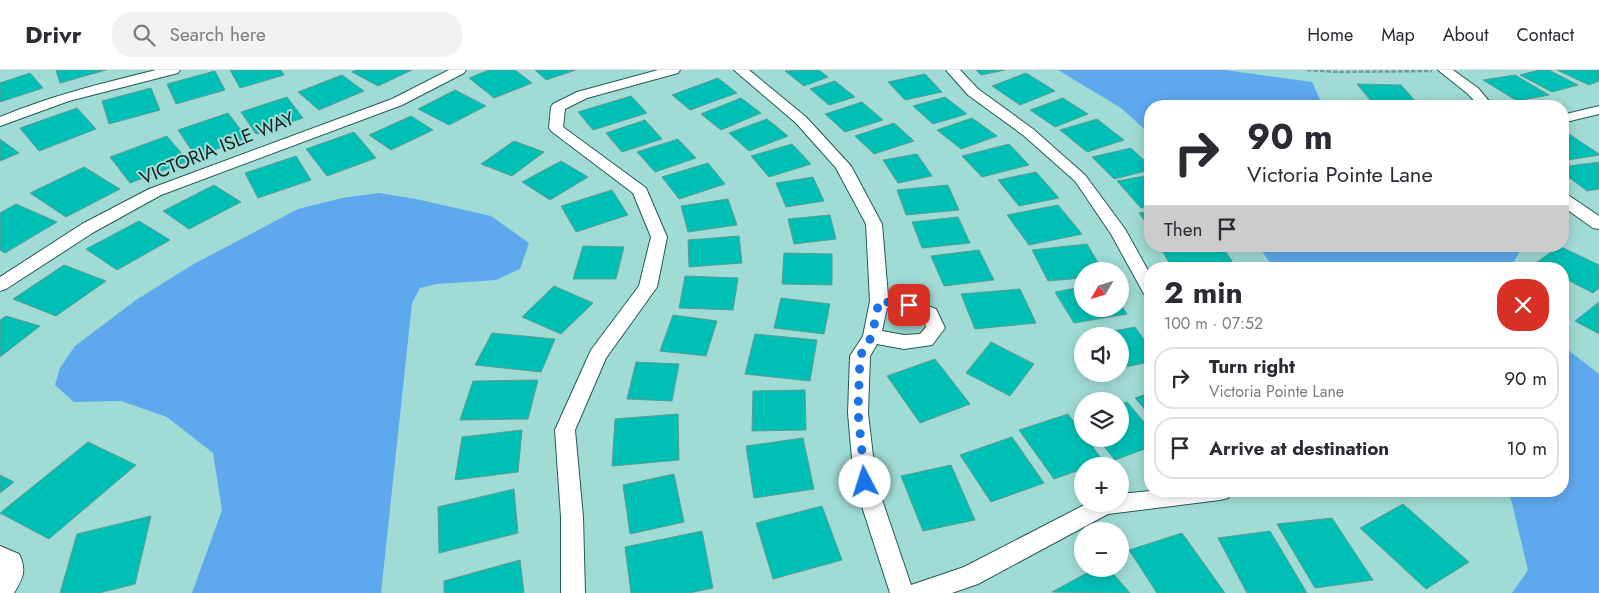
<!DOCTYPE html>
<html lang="en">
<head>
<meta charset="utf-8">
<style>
  :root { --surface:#fff; --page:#f2f2f3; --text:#2b2b33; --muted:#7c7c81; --line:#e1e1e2 }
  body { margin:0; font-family:Jost,sans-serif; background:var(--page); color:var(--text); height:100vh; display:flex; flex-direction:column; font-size:19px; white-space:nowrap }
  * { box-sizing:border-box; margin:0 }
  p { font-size:16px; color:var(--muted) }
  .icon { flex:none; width:28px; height:28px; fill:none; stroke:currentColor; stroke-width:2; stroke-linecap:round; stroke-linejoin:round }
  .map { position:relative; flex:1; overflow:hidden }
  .details { position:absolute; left:1144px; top:192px; width:425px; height:235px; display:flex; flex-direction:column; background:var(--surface); border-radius:20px; box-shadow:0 2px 12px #0003 }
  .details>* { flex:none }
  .banner { position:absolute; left:1144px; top:30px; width:425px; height:152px; border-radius:20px; box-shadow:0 2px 12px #0003; background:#fff; color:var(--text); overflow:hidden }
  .needle { width:32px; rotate:231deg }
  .controls { position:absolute; left:1074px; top:192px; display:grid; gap:10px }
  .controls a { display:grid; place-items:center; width:55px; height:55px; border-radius:50%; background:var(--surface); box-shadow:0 2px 12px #0003; font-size:25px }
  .pin { position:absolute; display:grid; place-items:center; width:42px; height:42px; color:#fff; margin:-21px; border-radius:10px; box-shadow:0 2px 8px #0006 }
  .me { position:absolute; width:55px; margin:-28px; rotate:355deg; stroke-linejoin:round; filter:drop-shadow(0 0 4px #0008) }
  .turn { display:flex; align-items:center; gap:18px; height:105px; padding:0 20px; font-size:22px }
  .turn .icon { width:65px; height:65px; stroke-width:2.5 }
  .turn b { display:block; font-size:35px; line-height:42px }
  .then { display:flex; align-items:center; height:48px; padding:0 20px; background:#0003; gap:10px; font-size:19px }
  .round { display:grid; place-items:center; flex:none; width:52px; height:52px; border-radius:20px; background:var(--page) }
  .overview { display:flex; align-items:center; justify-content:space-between; height:85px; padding:0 20px }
  h1 { font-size:30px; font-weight:700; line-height:38px }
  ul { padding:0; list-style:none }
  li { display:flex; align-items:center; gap:15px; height:62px; margin:0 10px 8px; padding:0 10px; border:2px solid var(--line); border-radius:20px }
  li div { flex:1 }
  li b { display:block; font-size:19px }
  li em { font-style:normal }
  header { display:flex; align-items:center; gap:30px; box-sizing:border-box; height:70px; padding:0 25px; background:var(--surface); border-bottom:1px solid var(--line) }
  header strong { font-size:24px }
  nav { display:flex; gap:28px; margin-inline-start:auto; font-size:18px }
  .search { width:350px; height:45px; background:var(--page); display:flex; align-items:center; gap:12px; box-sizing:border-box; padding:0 18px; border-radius:20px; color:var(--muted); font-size:19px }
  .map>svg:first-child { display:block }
  .water { fill:#5ea9ee }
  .building { fill:#00bfb5; stroke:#609a94 }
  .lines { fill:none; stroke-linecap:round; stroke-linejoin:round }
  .minor-casing { stroke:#215c58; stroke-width:2 }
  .path { stroke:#6e9e99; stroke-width:2.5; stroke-dasharray:4.5 2; stroke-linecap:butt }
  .minor { fill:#fff; fill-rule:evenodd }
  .route { stroke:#1a73e8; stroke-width:9; stroke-dasharray:0 16.2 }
  .labels { text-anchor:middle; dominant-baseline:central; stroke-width:4; stroke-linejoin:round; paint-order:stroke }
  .street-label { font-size:19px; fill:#0b2422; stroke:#a0dbd5 }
</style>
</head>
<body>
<header>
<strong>Drivr</strong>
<div class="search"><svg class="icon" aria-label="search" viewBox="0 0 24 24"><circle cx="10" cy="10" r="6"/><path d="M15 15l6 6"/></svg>Search here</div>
<nav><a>Home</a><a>Map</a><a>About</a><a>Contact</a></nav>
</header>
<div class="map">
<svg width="1599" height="523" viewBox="0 0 1599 523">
  <rect width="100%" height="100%" fill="#a0dbd5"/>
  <path class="water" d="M1058,0H1225L1312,12L1323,36H1150V64L1121,38Z
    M379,123L416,129L491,146L529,173L520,199L496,210L437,214L420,218L412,233L381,523H192L222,440L213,383L167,347L121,331L74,332L55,315L60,298L75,276L136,230L192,195L298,139L342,128Z
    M1258,176H1523L1513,193L1515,199H1275Z
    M1563,276L1599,304V523H1512L1528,500L1509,421H1562Z"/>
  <path class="building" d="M56,0H106L60,13Z
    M230,0H281L284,5L240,18Z
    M355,0H412L378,16L352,2Z
    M489,0H515L532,13L494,28L469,8Z
    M535,0H576L546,10Z
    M819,0L828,7L804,16L785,1Z
    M976,0H1005L981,5Z
    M1539,0H1549L1578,15L1552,22L1520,5Z
    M1557,0H1599V11L1589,15Z
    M215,1L225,20L176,34L167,14Z
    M30,3L43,18L0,32V13Z
    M1026,3L1055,21L1020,35L992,16Z
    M925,4L942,22L905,30L888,12Z
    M342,5L364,21L319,40L298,22Z
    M1515,5L1549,25L1517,31L1483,10Z
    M718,8L737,23L690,40L672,25Z
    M835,11L855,27L829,35L810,19Z
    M1357,14L1401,15L1416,32L1371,31Z
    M151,18L160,40L109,54L102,31Z
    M455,20L486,36L449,55L418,39Z
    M631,26L647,43L593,60L578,42Z
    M287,27L303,48L256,64L241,42Z
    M945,27L967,44L933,54L913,36Z
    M741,28L761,43L721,60L701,44Z
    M1063,28L1088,44L1055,57L1030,40Z
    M862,32L883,50L845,62L825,44Z
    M77,38L96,59L39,81L20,58Z
    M228,43L247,68L196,87L178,60Z
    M411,46L433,60L391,80L369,65Z
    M972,48L997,66L961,79L937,60Z
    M767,49L788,66L749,81L729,63Z
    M1097,49L1124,70L1087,82L1060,60Z
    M645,50L662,69L622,82L606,63Z
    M894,53L914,71L874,84L855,66Z
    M354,62L376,88L327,106L306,79Z
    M1566,62L1599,84V85L1562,91V63Z
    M167,66L188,91L130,113L110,87Z
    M0,69L19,83L0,91Z
    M678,69L696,88L655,102L637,82Z
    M514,71L544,82L512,106L481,94Z
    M792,74L811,94L769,107L751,86Z
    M1009,74L1029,95L982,107L962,86Z
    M1131,78L1150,96V100L1114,109L1092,87Z
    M917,84L932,106L898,113L883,90Z
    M296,86L311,110L258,128L245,103Z
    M561,91L588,107L550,130L522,112Z
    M1599,92V119L1587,121L1562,102V97Z
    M708,93L725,114L679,129L662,107Z
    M84,97L120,119L66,147L30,123Z
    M1036,102L1059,128L1019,136L998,110Z
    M1150,105V137L1141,138L1117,111Z
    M813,107L824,131L786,137L776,113Z
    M214,115L241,132L189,159L163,141Z
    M948,115L959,140L906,145L897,120Z
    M612,120L628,145L576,162L561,136Z
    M728,129L737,155L688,162L681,136Z
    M16,134L57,152L5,183L0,180V143Z
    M1058,135L1082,164L1029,175L1007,145Z
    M1150,142V158L1139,143Z
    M830,145L836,169L794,174L788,149Z
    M958,147L970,173L922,178L912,152Z
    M139,151L170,170L117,200L86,179Z
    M739,166L742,193L689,197L688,170Z
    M1087,174L1103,201H1082V208L1048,211L1032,180Z
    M583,176L624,177L616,209H573Z
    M1222,176L1237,199H1173L1161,179Z
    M1559,176L1599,195V218L1593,223L1562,207V199H1547L1536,193Z
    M979,180L994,210L944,216L931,186Z
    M784,183L832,184V215L782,214Z
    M64,195L106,211L56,246L13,229Z
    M685,206L738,208L733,240L679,238Z
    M554,216L593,233L561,264L522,247Z
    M1082,217V239H1120V233L1127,244L1074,253L1055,222Z
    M1020,219L1036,253L975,259L961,224Z
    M781,228L830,234L824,264L774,258Z
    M1599,232V264L1575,251Z
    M673,245L717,251L706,286L660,281Z
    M6,246L40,256L0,287V250Z
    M1135,257L1150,278V292L1120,298V266H1087Z
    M492,263L555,269L541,302L475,295Z
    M755,264L817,270L810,311L745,304Z
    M991,272L1034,294L1010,326L966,303Z
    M935,289L970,334L920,353L887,306Z
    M636,292L679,294L672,331L627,329Z
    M538,310L528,349L460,350L473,311Z
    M805,320L806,360L752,361L753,321Z
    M1150,323V345L1135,328Z
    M1127,332L1150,359V377L1115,390L1098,369H1120V334Z
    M678,344L679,390L612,396L615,349Z
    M1068,344L1082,363V369H1087L1104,392L1091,396H1082V399L1054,409L1019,360Z
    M522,360L518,402L455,410L462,367Z
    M1012,367L1044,413L991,432L960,385Z
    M803,368L814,419L754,428L746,376Z
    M88,372L136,395L49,469L0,443Z
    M951,395L975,450L923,461L901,406Z
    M674,404L684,452L630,464L623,415Z
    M0,405L14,412L0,423Z
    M514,419L518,463L439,483L438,437Z
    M1403,434L1469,492L1426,519L1360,458Z
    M822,436L842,490L773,509L756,453Z
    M151,446L135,514L99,523H60L77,464Z
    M1332,448L1373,510L1315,518L1277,454Z
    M702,461L713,518L689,523H631L625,477Z
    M1270,461L1307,523H1247L1218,468Z
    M1182,463L1225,523H1157L1129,480Z
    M520,490L524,523H444V511Z
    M1094,499H1109L1130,523L1052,522Z"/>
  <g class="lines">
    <g class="minor-casing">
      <path id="minor" d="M156,0H180L178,3L69,31L0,56V47C50,26 103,13 156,0Z
        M449,0H466L464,3L402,35L161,125L94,162L6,219L0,221V207L82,154L149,119L392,29Z
        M658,0H680L678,3L587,28L565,39L563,57L646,118L667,167L657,217L606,288L575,360L583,447L585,523H561V447L555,360L591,280L639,216L651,167L633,123L551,61L549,58L551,37L553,34L577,22Z
        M734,0H749L806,47L851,96L882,154L888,226L909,229L936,239L945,258L932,275L904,279L877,274L870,286L868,343L876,412L911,515L964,497L1086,434H1120V424L1150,421H1231L1228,428L1220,430L1108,444L978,514L952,523H890L854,412L848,343L850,286L863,266L870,231L866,154L836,98L796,53ZM887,238L906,241L923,248L926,257L920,264L904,265L882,261Z
        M946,0H960L978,19L1033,59L1085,105L1125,159L1150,204V226L1144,224L1111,164L1075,111L1023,65L968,25Z
        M1438,0H1453L1478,18L1493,36H1479L1468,24Z
        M1599,36V44L1562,53V45Z
        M1562,123L1568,125L1599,146V159L1593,158L1562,136Z
        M0,476L19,484C27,500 23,508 14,523H0Z"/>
    </g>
    <path class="path" d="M1307,0L1338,2L1432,1"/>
    <use href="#minor" class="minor"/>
  </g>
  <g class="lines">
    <path class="route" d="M865,412L858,342L860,286L872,266L879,231L909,235"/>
  </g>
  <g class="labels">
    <g class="street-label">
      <text transform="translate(217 78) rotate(-22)">VICTORIA ISLE WAY</text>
    </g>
  </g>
</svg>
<div class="controls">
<a><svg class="needle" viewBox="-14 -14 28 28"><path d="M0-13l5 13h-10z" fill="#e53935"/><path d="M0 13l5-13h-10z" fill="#7c7c81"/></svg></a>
<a><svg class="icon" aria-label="sound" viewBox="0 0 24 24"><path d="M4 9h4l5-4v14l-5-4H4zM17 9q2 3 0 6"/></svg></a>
<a><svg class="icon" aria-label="layers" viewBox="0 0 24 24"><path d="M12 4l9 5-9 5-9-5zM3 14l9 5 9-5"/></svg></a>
<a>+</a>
<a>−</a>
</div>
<div class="pin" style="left:909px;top:235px;background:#d93025"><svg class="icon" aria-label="arrive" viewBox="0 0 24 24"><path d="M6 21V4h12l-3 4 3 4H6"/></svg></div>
<svg class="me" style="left:865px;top:412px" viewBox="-20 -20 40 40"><circle r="19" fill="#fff"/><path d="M0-13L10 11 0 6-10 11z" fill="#1a73e8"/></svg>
<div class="banner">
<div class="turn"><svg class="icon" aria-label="right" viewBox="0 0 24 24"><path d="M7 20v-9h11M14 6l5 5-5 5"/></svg><div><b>90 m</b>Victoria Pointe Lane</div></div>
<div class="then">Then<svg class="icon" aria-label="arrive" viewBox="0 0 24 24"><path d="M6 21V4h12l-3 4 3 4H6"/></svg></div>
</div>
<section class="details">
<div class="overview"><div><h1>2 min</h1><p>100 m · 07:52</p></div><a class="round" style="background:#d93025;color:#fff"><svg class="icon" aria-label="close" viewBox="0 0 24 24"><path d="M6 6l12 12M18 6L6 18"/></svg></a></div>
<ul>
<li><svg class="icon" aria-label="right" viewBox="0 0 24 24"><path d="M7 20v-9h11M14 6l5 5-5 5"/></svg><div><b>Turn right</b><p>Victoria Pointe Lane</p></div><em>90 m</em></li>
<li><svg class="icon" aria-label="arrive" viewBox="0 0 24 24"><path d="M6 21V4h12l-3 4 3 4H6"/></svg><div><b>Arrive at destination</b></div><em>10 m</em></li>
</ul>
</section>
</div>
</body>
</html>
